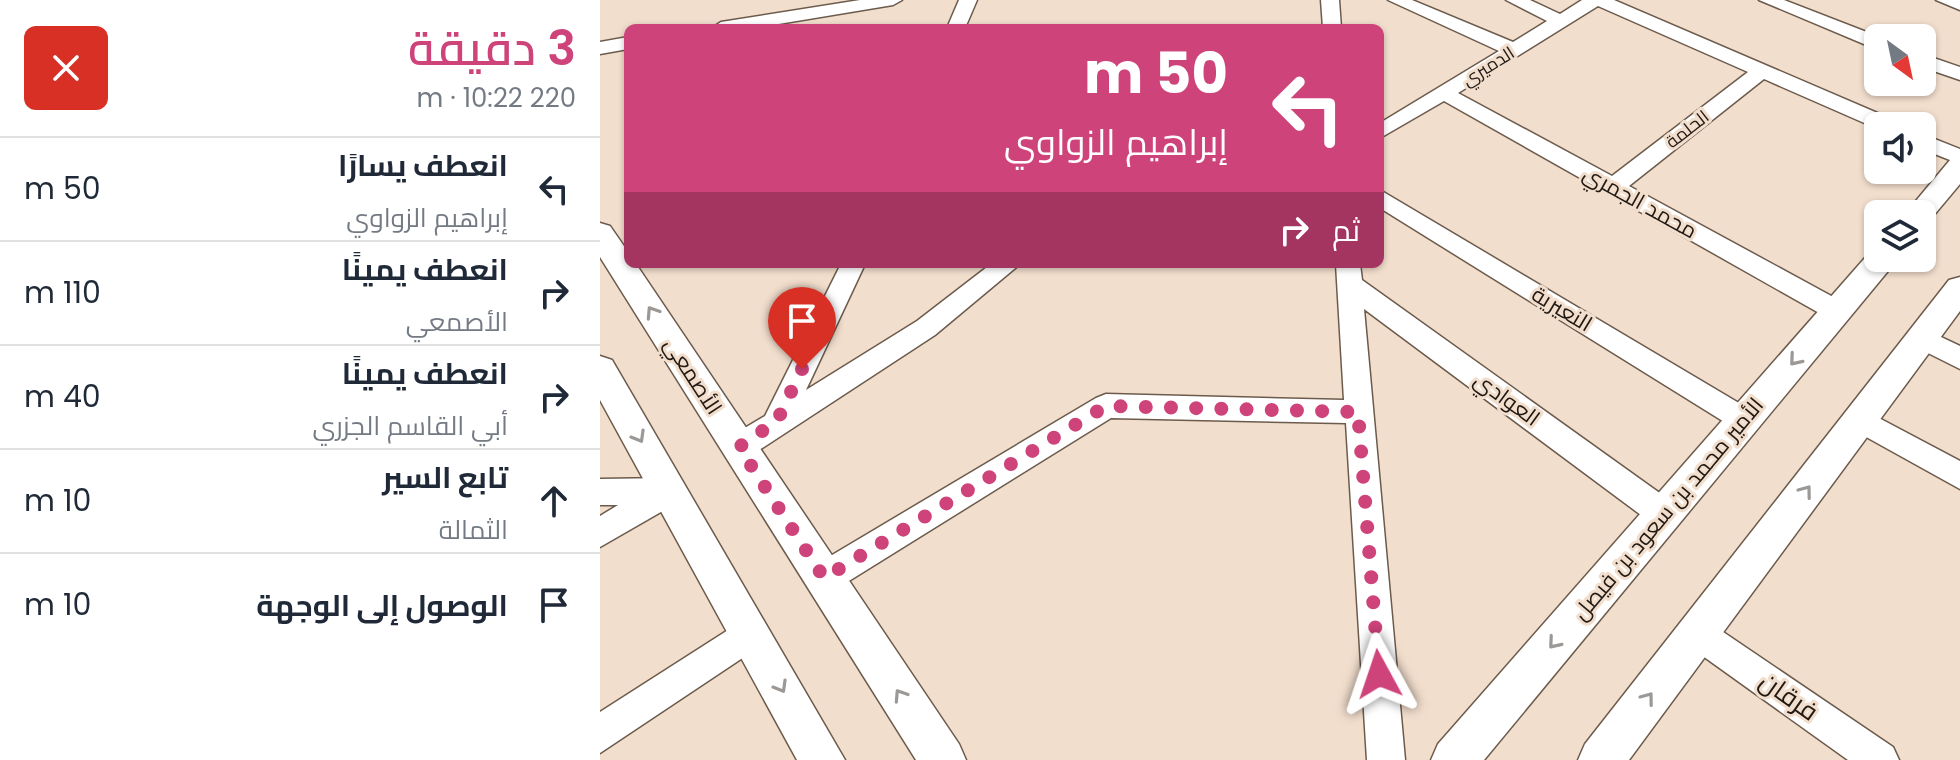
<!DOCTYPE html>
<html lang="ar">
<head>
<meta charset="utf-8">
<style>
  :root { --surface:#fff; --page:#f6f6f7; --text:#1f2937; --muted:#747a83; --line:#e0e1e3; --accent:#ce437a }
  body { margin:0; font-family:Poppins,Cairo,sans-serif; background:var(--page); color:var(--text); direction:rtl; height:100vh; display:flex; flex-direction:column; font-size:30px; white-space:nowrap }
  * { box-sizing:border-box; margin:0 }
  p { font-size:26px; color:var(--muted) }
  .icon { flex:none; width:44px; height:44px; fill:none; stroke:currentColor; stroke-width:2; stroke-linecap:round; stroke-linejoin:round }
  .map { position:relative; flex:1; overflow:hidden; direction:ltr }
  .sheet { display:flex; flex-direction:column; background:var(--surface); width:600px }
  .sheet>* { flex:none }
  .hud { position:absolute; left:24px; top:24px; width:760px; height:244px; border-radius:12px; box-shadow:0 2px 6px #0004; direction:rtl; background:#ce437a; color:#fff; overflow:hidden }
  .needle { width:52px; rotate:147deg }
  .buttons { position:absolute; left:1264px; top:24px; display:grid; gap:16px }
  .buttons a { display:grid; place-items:center; width:72px; height:72px; border-radius:12px; background:var(--surface); box-shadow:0 2px 6px #0004; font-size:40px }
  .pin { position:absolute; display:grid; place-items:center; width:68px; height:68px; color:#fff; margin:-82px -34px; border-radius:50% 50% 50% 0; rotate:-45deg; box-shadow:0 0 8px #0007 }
  .pin .icon { rotate:45deg }
  .me { position:absolute; width:88px; margin:-44px; rotate:355deg; stroke-linejoin:round; filter:drop-shadow(0 0 6px #0008) }
  .turn { display:flex; align-items:center; gap:28px; height:168px; padding:0 24px; font-size:36px }
  .turn .icon { width:104px; height:104px; stroke-width:2.5 }
  .turn b { display:block; font-size:56px; line-height:68px }
  .then { display:flex; align-items:center; height:76px; padding:0 24px; background:#0003; gap:16px; font-size:30px }
  .round { display:grid; place-items:center; flex:none; width:84px; height:84px; border-radius:12px; background:var(--page) }
  .headline { display:flex; align-items:center; justify-content:space-between; height:136px; padding:0 24px }
  h1 { font-size:48px; font-weight:600; line-height:60px; color:var(--accent) }
  ul { padding:0; list-style:none }
  li { display:flex; align-items:center; gap:24px; height:104px; padding:0 24px; border-top:2px solid var(--line) }
  li div { flex:1 }
  li b { display:block; font-size:30px }
  li em { font-style:normal }
  main { display:flex; flex:1; min-height:0 }
  .map>svg:first-child { display:block }
  .lines { fill:none; stroke-linecap:round; stroke-linejoin:round }
  .minor-casing { stroke:#6c5b4c; stroke-width:3 }
  .tertiary-casing { stroke:#6c5b4c; stroke-width:3 }
  .minor { fill:#fff; fill-rule:evenodd }
  .tertiary { fill:#fff; fill-rule:evenodd }
  .oneway { stroke:#9b9895 }
  .route { stroke:#ce437a; stroke-width:14; stroke-dasharray:0 25.2 }
  .labels { text-anchor:middle; dominant-baseline:central; stroke-width:6; stroke-linejoin:round; paint-order:stroke }
  .far-street-label { font-size:18px; fill:#201913; stroke:#f2decd }
  .street-label { font-size:22px; fill:#201913; stroke:#f2decd }
  .near-street-label { font-size:26px; fill:#201913; stroke:#f2decd }
</style>
</head>
<body>
<main>
<div class="map">
<svg width="1360" height="760" viewBox="0 0 1360 760">
  <rect width="100%" height="100%" fill="#f2decd"/>
  <g class="lines">
    <g class="minor-casing">
      <path id="minor" d="M260,0H302L293,5L155,28H112L121,22Z
        M359,0H377L365,28H347Z
        M721,0H739L741,28H723Z
        M788,0H812L913,42L947,21L906,0H930L960,14L982,0H1014L1296,121L1299,126H1278V129L1164,79L1029,186L1246,304L1250,311L1246,318L1237,321L1228,318L844,101L780,138V123L899,51ZM998,6L1148,72L1012,176L858,93Z
        M1159,0H1184L1282,38H1278V49L1271,47Z
        M1336,0H1360V10Z
        M28,37V49L0,54V42Z
        M1322,54L1360,67V80L1322,67Z
        M1322,134L1360,149V164L1322,149Z
        M780,190L1154,412L1159,420L1154,428L1144,432L1134,428L780,208Z
        M241,264H265L206,390L317,321L391,264H420L335,335L150,456L139,459L128,456L124,447L128,438L165,416Z
        M736,264H760L762,280L1075,504L1080,514L1075,524L1064,528L1053,524L764,309L805,760H767L746,423L511,418L236,589L224,594L212,589L207,578L212,567L496,398L506,394L744,400Z
        M1322,328L1360,346V369L1312,345L1309,338L1312,331Z
        M1260,408L1360,461V489L1250,428L1245,420L1250,412Z
        M69,478L80,481L84,491L80,501L0,547V516L18,505H0V479Z
        M1098,615L1293,747L1299,760H1248L1086,644L1081,632L1086,620Z
        M150,616L162,621L167,633L162,645L0,753V712Z"/>
    </g>
    <g class="tertiary-casing">
      <path id="tertiary" d="M1360,157V184L1329,221L1322,223V214H1305L1350,160Z
        M0,223L10,226L28,252V264H36L359,744L366,760H316L0,257Z
        M1278,249V258H1297L1293,265L884,760H831L838,744L1271,251Z
        M1360,277V311L1029,760H978L985,744L1349,280Z
        M0,356L12,360L245,760H197L0,400Z"/>
    </g>
    <use href="#minor" class="minor"/>
    <use href="#tertiary" class="tertiary"/>
  </g>
  <defs><path id="oneway-chevron" d="M-2-3.5L2.5 0L-2 3.5" fill="none" stroke-width="1.6" stroke-linecap="round" stroke-linejoin="round" transform="scale(2)"/></defs>
  <g class="oneway">
    <use href="#oneway-chevron" transform="translate(52 312) rotate(-123)"/>
    <use href="#oneway-chevron" transform="translate(1195 360) rotate(130)"/>
    <use href="#oneway-chevron" transform="translate(39 437) rotate(60)"/>
    <use href="#oneway-chevron" transform="translate(1206 491) rotate(-53)"/>
    <use href="#oneway-chevron" transform="translate(954 643) rotate(130)"/>
    <use href="#oneway-chevron" transform="translate(181 687) rotate(60)"/>
    <use href="#oneway-chevron" transform="translate(300 695) rotate(-123)"/>
    <use href="#oneway-chevron" transform="translate(1048 698) rotate(-53)"/>
  </g>
  <g class="lines">
    <path class="route" d="M202,369L177,421L139,447L224,578L506,406L758,412L779,674"/>
  </g>
  <g class="labels">
    <g class="far-street-label">
      <text transform="translate(888 66) rotate(-32)">الدميري</text>
      <text transform="translate(1087 129) rotate(-38)">الحلمة</text>
    </g>
    <g class="street-label">
      <text transform="translate(1040 202) rotate(29)">محمد الجمري</text>
      <text transform="translate(962 309) rotate(31)">النعيرية</text>
      <text transform="translate(93 376) rotate(57)">الأصمعي</text>
      <text transform="translate(907 399) rotate(36)">العوادي</text>
      <text transform="translate(1068 509) rotate(-50)">الأمير محمد بن سعود بن فيصل</text>
    </g>
    <g class="near-street-label">
      <text transform="translate(1189 696) rotate(35)">فرقان</text>
    </g>
  </g>
</svg>
<div class="buttons">
<a><svg class="needle" viewBox="-14 -14 28 28"><path d="M0-13l5 13h-10z" fill="#e53935"/><path d="M0 13l5-13h-10z" fill="#747a83"/></svg></a>
<a><svg class="icon" aria-label="sound" viewBox="0 0 24 24"><path d="M4 9h4l5-4v14l-5-4H4zM17 9q2 3 0 6"/></svg></a>
<a><svg class="icon" aria-label="layers" viewBox="0 0 24 24"><path d="M12 4l9 5-9 5-9-5zM3 14l9 5 9-5"/></svg></a>
</div>
<div class="pin" style="left:202px;top:369px;background:#d93025"><svg class="icon" aria-label="arrive" viewBox="0 0 24 24"><path d="M6 21V4h12l-3 4 3 4H6"/></svg></div>
<svg class="me" style="left:779px;top:674px" viewBox="-20 -20 40 40"><path d="M0-17L14 15 0 8-14 15z" fill="#ce437a" stroke="#fff" stroke-width="4"/></svg>
<div class="hud">
<div class="turn"><svg class="icon" aria-label="left" viewBox="0 0 24 24"><path d="M17 20v-9H6M10 6l-5 5 5 5"/></svg><div><b>50 m</b>إبراهيم الزواوي</div></div>
<div class="then">ثم<svg class="icon" aria-label="right" viewBox="0 0 24 24"><path d="M7 20v-9h11M14 6l5 5-5 5"/></svg></div>
</div>
</div>
<section class="sheet">
<div class="headline"><div><h1>3 دقيقة</h1><p>220 m · 10:22</p></div><a class="round" style="background:#d93025;color:#fff"><svg class="icon" aria-label="close" viewBox="0 0 24 24"><path d="M6 6l12 12M18 6L6 18"/></svg></a></div>
<ul>
<li><svg class="icon" aria-label="left" viewBox="0 0 24 24"><path d="M17 20v-9H6M10 6l-5 5 5 5"/></svg><div><b>انعطف يسارًا</b><p>إبراهيم الزواوي</p></div><em>50 m</em></li>
<li><svg class="icon" aria-label="right" viewBox="0 0 24 24"><path d="M7 20v-9h11M14 6l5 5-5 5"/></svg><div><b>انعطف يمينًا</b><p>الأصمعي</p></div><em>110 m</em></li>
<li><svg class="icon" aria-label="right" viewBox="0 0 24 24"><path d="M7 20v-9h11M14 6l5 5-5 5"/></svg><div><b>انعطف يمينًا</b><p>أبي القاسم الجزري</p></div><em>40 m</em></li>
<li><svg class="icon" aria-label="ahead" viewBox="0 0 24 24"><path d="M12 20V5M6 11l6-6 6 6"/></svg><div><b>تابع السير</b><p>الثمالة</p></div><em>10 m</em></li>
<li><svg class="icon" aria-label="arrive" viewBox="0 0 24 24"><path d="M6 21V4h12l-3 4 3 4H6"/></svg><div><b>الوصول إلى الوجهة</b></div><em>10 m</em></li>
</ul>
</section>
</main>
</body>
</html>
